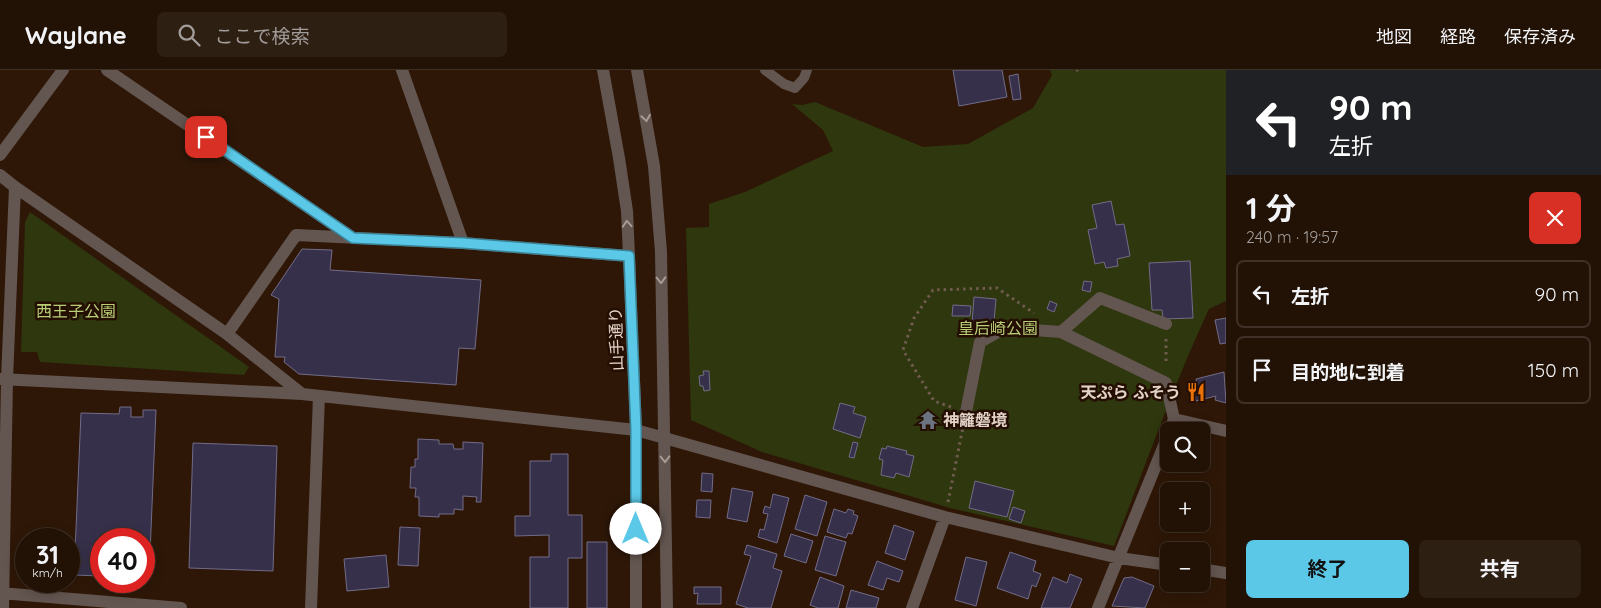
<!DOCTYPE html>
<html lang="ja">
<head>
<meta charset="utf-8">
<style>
  :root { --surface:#221105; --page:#2e1f13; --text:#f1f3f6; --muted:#a29d9a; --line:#3f3127; --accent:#5ac8e6 }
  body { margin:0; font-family:Quicksand,"Noto Sans JP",sans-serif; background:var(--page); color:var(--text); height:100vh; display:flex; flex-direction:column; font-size:19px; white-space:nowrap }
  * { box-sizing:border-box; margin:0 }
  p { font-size:16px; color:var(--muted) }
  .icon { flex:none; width:28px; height:28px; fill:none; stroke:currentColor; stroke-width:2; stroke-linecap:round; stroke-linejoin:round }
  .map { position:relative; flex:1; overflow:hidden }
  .panel { display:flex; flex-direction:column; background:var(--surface); width:375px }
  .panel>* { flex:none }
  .top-card { background:#202124; color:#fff; overflow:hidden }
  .tools { position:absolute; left:1160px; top:352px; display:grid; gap:10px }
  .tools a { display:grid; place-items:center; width:50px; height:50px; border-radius:8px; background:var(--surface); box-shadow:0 2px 12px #0003,0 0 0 1px var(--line); font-size:25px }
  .speed { position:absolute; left:15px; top:458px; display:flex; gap:10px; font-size:25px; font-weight:700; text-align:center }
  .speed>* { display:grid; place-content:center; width:65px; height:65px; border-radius:50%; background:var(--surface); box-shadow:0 2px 12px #0003,0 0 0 1px var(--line); line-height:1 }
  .speed small { font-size:12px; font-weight:400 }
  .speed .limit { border:8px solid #d22; background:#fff; color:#111 }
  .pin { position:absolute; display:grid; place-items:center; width:42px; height:42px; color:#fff; margin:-21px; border-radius:10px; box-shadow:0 2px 8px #0006 }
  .me { position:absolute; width:55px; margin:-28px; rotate:0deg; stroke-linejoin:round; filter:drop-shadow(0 0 4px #0008) }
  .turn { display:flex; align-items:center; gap:18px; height:105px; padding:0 20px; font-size:22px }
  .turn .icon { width:65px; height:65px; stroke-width:2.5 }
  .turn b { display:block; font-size:35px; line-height:42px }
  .round { display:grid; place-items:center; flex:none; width:52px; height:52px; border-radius:8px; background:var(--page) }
  .summary { display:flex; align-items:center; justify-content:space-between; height:85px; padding:0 20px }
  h1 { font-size:30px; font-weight:700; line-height:38px }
  .action { display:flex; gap:10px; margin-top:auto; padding:10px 20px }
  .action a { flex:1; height:58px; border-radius:8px; background:var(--accent); color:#111; font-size:20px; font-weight:700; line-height:58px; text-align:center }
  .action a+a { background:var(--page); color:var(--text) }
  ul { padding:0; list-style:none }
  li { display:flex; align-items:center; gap:15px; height:68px; margin:0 10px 8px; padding:0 10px; border:2px solid var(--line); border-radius:8px }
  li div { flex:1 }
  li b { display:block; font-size:19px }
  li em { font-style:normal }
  header { display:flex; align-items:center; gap:30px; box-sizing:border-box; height:70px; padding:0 25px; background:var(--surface); border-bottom:1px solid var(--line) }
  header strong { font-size:24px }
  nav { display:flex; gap:28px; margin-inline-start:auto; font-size:18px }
  .search { width:350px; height:45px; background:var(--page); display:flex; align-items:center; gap:12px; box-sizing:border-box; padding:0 18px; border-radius:8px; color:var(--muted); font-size:19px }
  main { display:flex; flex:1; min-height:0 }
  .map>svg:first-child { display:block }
  .green { fill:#2e370d }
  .building { fill:#37304a; stroke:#726c89 }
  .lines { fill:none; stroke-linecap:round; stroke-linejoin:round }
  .path { stroke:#715c4f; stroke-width:3; stroke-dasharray:2.5 4; stroke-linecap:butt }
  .service { stroke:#635550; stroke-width:10 }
  .minor { stroke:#635550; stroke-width:12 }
  .tertiary { stroke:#635550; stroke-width:12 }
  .oneway { stroke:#a99a93 }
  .route-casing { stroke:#3a8296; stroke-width:12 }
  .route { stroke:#5ac8e6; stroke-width:9 }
  .labels { text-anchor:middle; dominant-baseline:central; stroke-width:5; stroke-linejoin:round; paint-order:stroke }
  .park-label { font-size:16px; fill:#b7ce77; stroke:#240e01 }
  .street-label { font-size:16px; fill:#e3d3c9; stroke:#240e01 }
  .poi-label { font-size:16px; font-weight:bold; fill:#e3d3c9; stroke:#240e01; text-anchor:end }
</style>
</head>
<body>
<header>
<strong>Waylane</strong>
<div class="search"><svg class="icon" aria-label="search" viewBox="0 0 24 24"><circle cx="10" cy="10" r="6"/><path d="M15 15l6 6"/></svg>ここで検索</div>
<nav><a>地図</a><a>経路</a><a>保存済み</a></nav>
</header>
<main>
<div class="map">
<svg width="1226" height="538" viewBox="0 0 1226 538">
  <rect width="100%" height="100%" fill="#2e1707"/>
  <path class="green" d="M1050,0H1226V231L1209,239C1173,316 1145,397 1114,476L950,438L762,382L691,350L686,158L709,157V134L745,122L833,81L823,60L792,34L802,35L815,32L923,77L968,74L1033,38L1052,5Z
    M30,142L249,297L244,305L40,292L37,282H21L25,152Z"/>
  <path class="building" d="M953,0H1002L1007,27L959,36Z
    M1018,4L1021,29L1013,30L1009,6Z
    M1111,131L1116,155L1124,154L1130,186L1117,189L1118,196L1106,198L1104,192L1095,194L1088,160L1097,158L1092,135Z
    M302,179L332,180L330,200L481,210L475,279L459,278L456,315L299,304L284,292L285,287H275L279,229L271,225Z
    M1190,191L1193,248L1163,249L1162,240H1152L1149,193Z
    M1084,211L1092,212L1090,222L1082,220Z
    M974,227L996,229L994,251H992L991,254L972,253Z
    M1050,231L1057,234L1054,242L1047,239Z
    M953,235L971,236L970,246H952Z
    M1226,248V273L1220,274L1215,250Z
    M703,301H709L710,320L704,321L703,316H700L699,306L704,305Z
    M1224,302L1226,333L1215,330L1216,326L1196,331L1191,316L1197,314L1196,309Z
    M840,333L855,337L853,343L866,347L860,368L833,359Z
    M120,337H131V347H143V340H156L149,508L144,507V469H101V506L74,505L81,343L119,344Z
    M418,369L439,370V374H453L454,379H463V372L483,373L481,432H476L477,427L463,426V440L454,439V444H439V447L419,446V427H415L416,418H410L411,397H415V389H418Z
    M853,372L858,373L854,388L849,387Z
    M193,373L277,376L273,501L189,498Z
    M887,376L907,381L906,384L914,386L909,407L896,403L894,408L881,405L883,390L879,389L882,378L886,379Z
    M551,384H568V445H582V488H568V538H530V487H549V465L515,466V446H530V391H551Z
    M702,403L713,404L712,422L701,421Z
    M975,411L1014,421L1007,447L969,438Z
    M732,418L753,422L747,452L727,448Z
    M773,424L789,428L777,473L758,467L760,459L764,460L768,444L763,443L765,436L770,438Z
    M805,425L827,432L817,466L795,459Z
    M697,430H711L710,448L696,447Z
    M1013,437L1025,441L1021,453L1009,449Z
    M834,439L846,443L848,439L854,441L853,444L858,446L852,464L848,463L846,468L827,462Z
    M894,455L914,462L905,490L885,483Z
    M400,457L420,458L418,496L398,495Z
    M791,464L813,471L806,493L784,486Z
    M825,466L846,472L836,506L815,500Z
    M587,472H607V538H587Z
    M747,475L777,484L773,498L782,501L771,538H748L736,534L751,486L744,484Z
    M1010,482L1036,491L1033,501L1041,504L1036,517L1032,515L1028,529L997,518Z
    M386,485L389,517L347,521L344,489Z
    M966,487L987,492L976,536L955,530Z
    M877,491L903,501L899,512L887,508L883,520L868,515Z
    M1070,504L1082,509L1070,538H1041L1053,507L1067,513Z
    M820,507L844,516L838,538H818L810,535Z
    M1132,507L1154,516L1145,538L1112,536L1124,508Z
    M694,517H721V534H697L698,523L694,524Z
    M851,520L879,528L876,538H846Z"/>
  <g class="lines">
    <path class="path" d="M1076,0H1082
      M1166,269V295
      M951,337L934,331L903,280L914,248L933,220L997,218L1034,243
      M948,432L963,357"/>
    <path class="service" d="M765,0L784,14L795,18L804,8L807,0"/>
    <path class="minor" d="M107,0L353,168
      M402,0L463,173
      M0,85L63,0
      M0,105L15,117L7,309L3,538
      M15,117L227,264L302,324
      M1061,262L1100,228L1166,254
      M227,264L296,165L463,173L629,186
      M0,309L302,324L636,360L945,447L1119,488L1169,495
      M966,342L980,272L1005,258L1061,262L1166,313L1174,349
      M1172,355L1174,349L1226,361
      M1201,499L1226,503
      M0,523L181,538
      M311,538L319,326
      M912,538L945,447
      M1098,538L1169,363"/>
    <path class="tertiary" d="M603,0L619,88L627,141L629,186L636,360V538
      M637,0L654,96L661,182L667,538"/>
  </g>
  <defs><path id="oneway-chevron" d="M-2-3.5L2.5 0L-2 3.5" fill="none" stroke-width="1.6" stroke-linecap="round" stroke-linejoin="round" transform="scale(1.25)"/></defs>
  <g class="oneway">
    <use href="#oneway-chevron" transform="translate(646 48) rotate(81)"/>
    <use href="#oneway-chevron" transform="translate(627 154) rotate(-94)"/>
    <use href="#oneway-chevron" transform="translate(661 210) rotate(88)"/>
    <use href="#oneway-chevron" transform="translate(665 389) rotate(89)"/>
  </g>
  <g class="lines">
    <g class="route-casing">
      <path id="route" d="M206,67L353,168L463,173L629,186L636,360V459"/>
    </g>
    <use href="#route" class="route"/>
  </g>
  <defs>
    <g id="restaurant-bare" transform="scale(1.5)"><path d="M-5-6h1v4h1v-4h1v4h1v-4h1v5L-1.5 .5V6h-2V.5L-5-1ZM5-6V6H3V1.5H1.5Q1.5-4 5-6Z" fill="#e8710a" stroke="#240e01" stroke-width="2.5" paint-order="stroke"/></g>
    <g id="temple-bare" transform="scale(1.5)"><path d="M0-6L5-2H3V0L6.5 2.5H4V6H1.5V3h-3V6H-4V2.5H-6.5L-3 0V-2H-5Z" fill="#6b7280" stroke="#240e01" stroke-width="2.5" paint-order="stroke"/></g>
  </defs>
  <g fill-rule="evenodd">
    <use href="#restaurant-bare" x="1196" y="322"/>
    <use href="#temple-bare" x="928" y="350"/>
  </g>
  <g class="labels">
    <g class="park-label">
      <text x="76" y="241">西王子公園</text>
      <text x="998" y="258">皇后崎公園</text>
    </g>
    <g class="street-label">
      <text transform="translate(616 269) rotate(-92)">山手通り</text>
    </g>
    <g class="poi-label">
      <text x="1181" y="322">天ぷら ふそう</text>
      <text x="943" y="350" text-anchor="start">神籬磐境</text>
    </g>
  </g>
</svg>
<div class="tools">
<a><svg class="icon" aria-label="search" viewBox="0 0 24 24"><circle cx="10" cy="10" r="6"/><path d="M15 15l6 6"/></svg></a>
<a>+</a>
<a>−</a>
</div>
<div class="speed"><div>31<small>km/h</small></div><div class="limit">40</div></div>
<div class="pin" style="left:206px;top:67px;background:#d93025"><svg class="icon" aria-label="arrive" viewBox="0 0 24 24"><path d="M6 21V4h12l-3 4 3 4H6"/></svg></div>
<svg class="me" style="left:636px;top:459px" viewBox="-20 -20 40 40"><circle r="19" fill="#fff"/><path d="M0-13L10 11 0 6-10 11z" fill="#5ac8e6"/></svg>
</div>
<section class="panel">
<div class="top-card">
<div class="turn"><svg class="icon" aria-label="left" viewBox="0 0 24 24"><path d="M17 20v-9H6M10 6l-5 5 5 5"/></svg><div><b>90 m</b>左折</div></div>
</div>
<div class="summary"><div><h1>1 分</h1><p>240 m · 19:57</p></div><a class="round" style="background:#d93025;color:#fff"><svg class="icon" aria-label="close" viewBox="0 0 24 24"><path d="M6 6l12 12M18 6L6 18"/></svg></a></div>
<ul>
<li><svg class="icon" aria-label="left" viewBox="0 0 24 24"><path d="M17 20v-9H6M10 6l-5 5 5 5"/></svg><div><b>左折</b></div><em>90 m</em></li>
<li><svg class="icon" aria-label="arrive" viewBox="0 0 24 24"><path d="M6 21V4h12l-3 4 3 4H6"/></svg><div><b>目的地に到着</b></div><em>150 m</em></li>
</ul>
<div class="action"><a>終了</a><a>共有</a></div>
</section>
</main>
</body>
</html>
